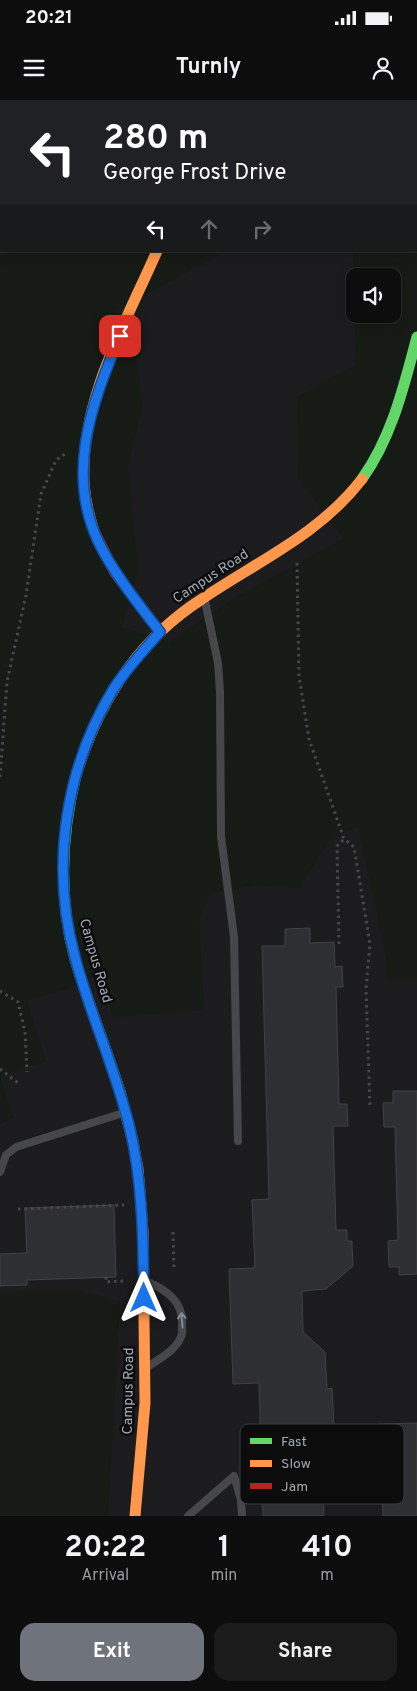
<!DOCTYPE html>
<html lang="en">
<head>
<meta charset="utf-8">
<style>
  :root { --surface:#0d0d0e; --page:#1b1b1c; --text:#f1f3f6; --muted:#9a9c9e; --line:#2d2d2e; --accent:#6f737b }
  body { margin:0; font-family:Overpass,sans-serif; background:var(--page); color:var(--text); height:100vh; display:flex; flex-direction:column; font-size:19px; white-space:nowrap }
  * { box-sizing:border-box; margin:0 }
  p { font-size:16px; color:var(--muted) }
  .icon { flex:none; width:28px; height:28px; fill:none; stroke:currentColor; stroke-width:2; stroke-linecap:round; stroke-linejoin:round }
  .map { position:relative; height:1416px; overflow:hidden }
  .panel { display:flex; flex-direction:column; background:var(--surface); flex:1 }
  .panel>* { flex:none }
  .guide { position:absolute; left:0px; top:0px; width:418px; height:152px; box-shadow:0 2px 12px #0003,0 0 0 1px var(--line); background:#202124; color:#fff; overflow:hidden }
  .buttons { position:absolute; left:346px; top:168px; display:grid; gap:10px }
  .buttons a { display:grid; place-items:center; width:55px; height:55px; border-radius:10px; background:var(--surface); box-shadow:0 2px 12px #0003,0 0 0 1px var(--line); font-size:25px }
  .pin { position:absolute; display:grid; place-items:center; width:42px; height:42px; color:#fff; margin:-21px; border-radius:10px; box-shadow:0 2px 8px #0006 }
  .me { position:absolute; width:55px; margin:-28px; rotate:0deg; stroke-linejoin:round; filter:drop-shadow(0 0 4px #0008) }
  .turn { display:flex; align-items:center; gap:18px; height:105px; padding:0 20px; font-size:22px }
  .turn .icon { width:65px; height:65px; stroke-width:2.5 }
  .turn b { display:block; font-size:35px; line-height:42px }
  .lanes { display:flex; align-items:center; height:48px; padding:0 20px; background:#0003; justify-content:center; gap:25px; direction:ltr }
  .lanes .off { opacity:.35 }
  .eta { display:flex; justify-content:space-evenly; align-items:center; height:85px; text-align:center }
  .eta b { font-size:30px; font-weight:700; line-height:35px }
  .primary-button { display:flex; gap:10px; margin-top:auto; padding:10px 20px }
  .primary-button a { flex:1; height:58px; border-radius:15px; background:var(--accent); color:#fff; font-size:20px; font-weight:700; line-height:58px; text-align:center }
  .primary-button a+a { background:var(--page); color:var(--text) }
  .status { display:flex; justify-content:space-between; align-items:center; height:35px; padding:0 25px; background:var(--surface); direction:ltr }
  .status svg { height:14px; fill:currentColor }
  header { display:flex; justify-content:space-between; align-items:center; height:65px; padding:0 20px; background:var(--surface); font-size:22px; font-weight:700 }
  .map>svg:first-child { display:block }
  .built { fill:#1c1c1e; fill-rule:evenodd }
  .green { fill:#161b16; fill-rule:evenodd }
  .building { fill:#2e2f32; stroke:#404246 }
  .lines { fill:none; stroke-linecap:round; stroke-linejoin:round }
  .path { stroke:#47484c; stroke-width:3; stroke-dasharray:2.5 4; stroke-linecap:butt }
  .lane { stroke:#45474a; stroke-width:8 }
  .street { stroke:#45474a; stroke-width:16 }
  .fast { stroke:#63d668; stroke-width:11 }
  .slow { stroke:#ff974d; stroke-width:11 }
  .jam { stroke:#b3261e; stroke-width:11 }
  .oneway { stroke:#858b94 }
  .route-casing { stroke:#114b97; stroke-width:12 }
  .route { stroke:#1a73e8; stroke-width:9 }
  .labels { text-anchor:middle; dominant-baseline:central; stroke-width:5; stroke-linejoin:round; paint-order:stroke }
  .street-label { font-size:14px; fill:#a1a8b4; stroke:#0c0c0d }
  .key { fill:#0c0c0d; stroke:#393b3f; stroke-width:1 }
  .key-label { font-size:14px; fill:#a1a8b4 }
</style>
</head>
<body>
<div class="status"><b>20:21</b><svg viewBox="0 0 49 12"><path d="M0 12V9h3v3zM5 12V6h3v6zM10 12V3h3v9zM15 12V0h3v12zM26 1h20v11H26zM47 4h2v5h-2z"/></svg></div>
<header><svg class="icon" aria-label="menu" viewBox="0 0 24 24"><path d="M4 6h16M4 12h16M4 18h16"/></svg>Turnly<svg class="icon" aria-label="person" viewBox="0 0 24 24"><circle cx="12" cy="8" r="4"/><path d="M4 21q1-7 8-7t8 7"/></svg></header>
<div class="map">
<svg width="417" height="1416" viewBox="0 0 417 1416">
  <rect width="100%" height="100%" fill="#111112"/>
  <path class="built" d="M417,49V1416H0V269L224,151H416ZM355,176H392V214H355Z"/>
  <path class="green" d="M0,0H417V880H389L382,837L358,726L330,739L299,788L256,785L209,794L199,824L204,910L113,917L98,875L67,889L27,900L46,961L0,976ZM1,1H416V151H353L356,265L297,297L298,378L343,439L236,497L169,542L122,527L138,471L128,367L142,306L136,255L114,211L227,151H1ZM355,176H392V214H355Z
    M0,977L13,1017L0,1024Z
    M82,1191L120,1202L108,1416H0V1192Z"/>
  <path class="building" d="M310,828V843L334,842L335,867L342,866L343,887H336L339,1004H347L348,1026H333L336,1130H347V1141H352V1144L353,1166L326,1189L302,1191L303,1232L325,1252L327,1289L332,1288L334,1327L321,1328L324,1416H263L259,1283L233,1284L229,1169L255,1168L252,1100L269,1099L262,846H285V829Z
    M393,991H417V1174L399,1175V1167H389L388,1141L398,1140L395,1027H384L383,1003H393Z
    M114,1105L116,1177L27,1180V1185L0,1186V1154L27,1153L25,1108Z
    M417,1323V1416H383L379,1324Z"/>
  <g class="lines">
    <path class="path" d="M297,463L299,576L309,639L344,739L354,747L370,844L366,889L370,1006
      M0,677L7,582L26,495L41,394L56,360L65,354
      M339,844L337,746L344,739
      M0,891L18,902L25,932L27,972
      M0,969L18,983
      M18,1109L124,1105
      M173,1132L174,1170
      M106,1177V1182L125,1181"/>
    <path class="lane" d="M205,501L218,563L220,592L221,736L234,837L238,1041
      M0,1072L6,1055L16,1047L123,1013
      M146,1181C166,1190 184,1201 182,1226C182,1229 183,1234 181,1237C175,1251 160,1258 149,1266
      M188,1416L234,1376L241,1400L242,1416"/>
    <path class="street" d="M226,1V0"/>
    <path class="fast" d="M362,379C392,337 404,286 417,237
      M76,675C61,736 58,797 75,859C88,904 106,947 120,992"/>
    <path class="slow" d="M94,431C89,416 85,400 84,383C80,301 125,224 157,151
      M76,675C98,603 138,540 202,499C258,461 320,434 362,379
      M120,992L133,1042L138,1069L143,1132L145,1303L135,1416"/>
    <path class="jam" d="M94,431L115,473L160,532"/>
  </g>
  <defs><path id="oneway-shaft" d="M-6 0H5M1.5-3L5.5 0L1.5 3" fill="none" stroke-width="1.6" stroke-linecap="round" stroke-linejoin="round" transform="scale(1.25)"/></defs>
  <use class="oneway" href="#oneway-shaft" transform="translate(182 1220) rotate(-94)"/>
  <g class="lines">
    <g class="route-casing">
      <path id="route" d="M120,236C91,305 63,379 103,451C119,480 140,506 160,532C144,550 127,568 114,588C65,668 50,766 75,857C90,915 116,970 130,1029C143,1085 143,1141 144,1198"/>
    </g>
    <use href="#route" class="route"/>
  </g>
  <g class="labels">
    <g class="street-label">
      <text transform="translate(211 477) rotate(-33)">Campus Road</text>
      <text transform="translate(95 861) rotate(74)">Campus Road</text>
      <text transform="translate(129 1291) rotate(-89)">Campus Road</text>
    </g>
  </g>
  <rect x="240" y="1324" width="164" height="80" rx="8" class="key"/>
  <rect x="250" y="1338" width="22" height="6" fill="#63d668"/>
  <rect x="250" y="1360" width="22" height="7" fill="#ff974d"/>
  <rect x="250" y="1383" width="22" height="6" fill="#b3261e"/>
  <g class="key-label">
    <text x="281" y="1346">Fast</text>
    <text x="281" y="1368">Slow</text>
    <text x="281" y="1391">Jam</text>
  </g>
</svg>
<div class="buttons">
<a><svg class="icon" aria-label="sound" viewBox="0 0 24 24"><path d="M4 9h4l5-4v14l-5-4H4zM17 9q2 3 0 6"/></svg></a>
</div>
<div class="pin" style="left:120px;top:236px;background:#d93025"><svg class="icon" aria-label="arrive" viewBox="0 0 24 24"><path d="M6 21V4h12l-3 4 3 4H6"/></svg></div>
<svg class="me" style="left:144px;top:1198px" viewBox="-20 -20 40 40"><path d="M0-17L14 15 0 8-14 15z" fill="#1a73e8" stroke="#fff" stroke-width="4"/></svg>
<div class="guide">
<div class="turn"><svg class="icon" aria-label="left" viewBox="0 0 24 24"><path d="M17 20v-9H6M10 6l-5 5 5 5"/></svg><div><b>280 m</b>George Frost Drive</div></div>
<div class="lanes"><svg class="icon" aria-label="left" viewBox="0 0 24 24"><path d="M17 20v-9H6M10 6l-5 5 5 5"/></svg><svg class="icon off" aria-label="ahead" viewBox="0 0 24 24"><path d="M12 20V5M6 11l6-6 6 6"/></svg><svg class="icon off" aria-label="right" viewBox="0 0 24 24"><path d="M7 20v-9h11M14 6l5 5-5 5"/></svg></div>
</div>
</div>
<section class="panel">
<div class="eta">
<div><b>20:22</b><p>Arrival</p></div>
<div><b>1</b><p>min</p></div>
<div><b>410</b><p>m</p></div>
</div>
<div class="primary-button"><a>Exit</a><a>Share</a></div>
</section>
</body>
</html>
